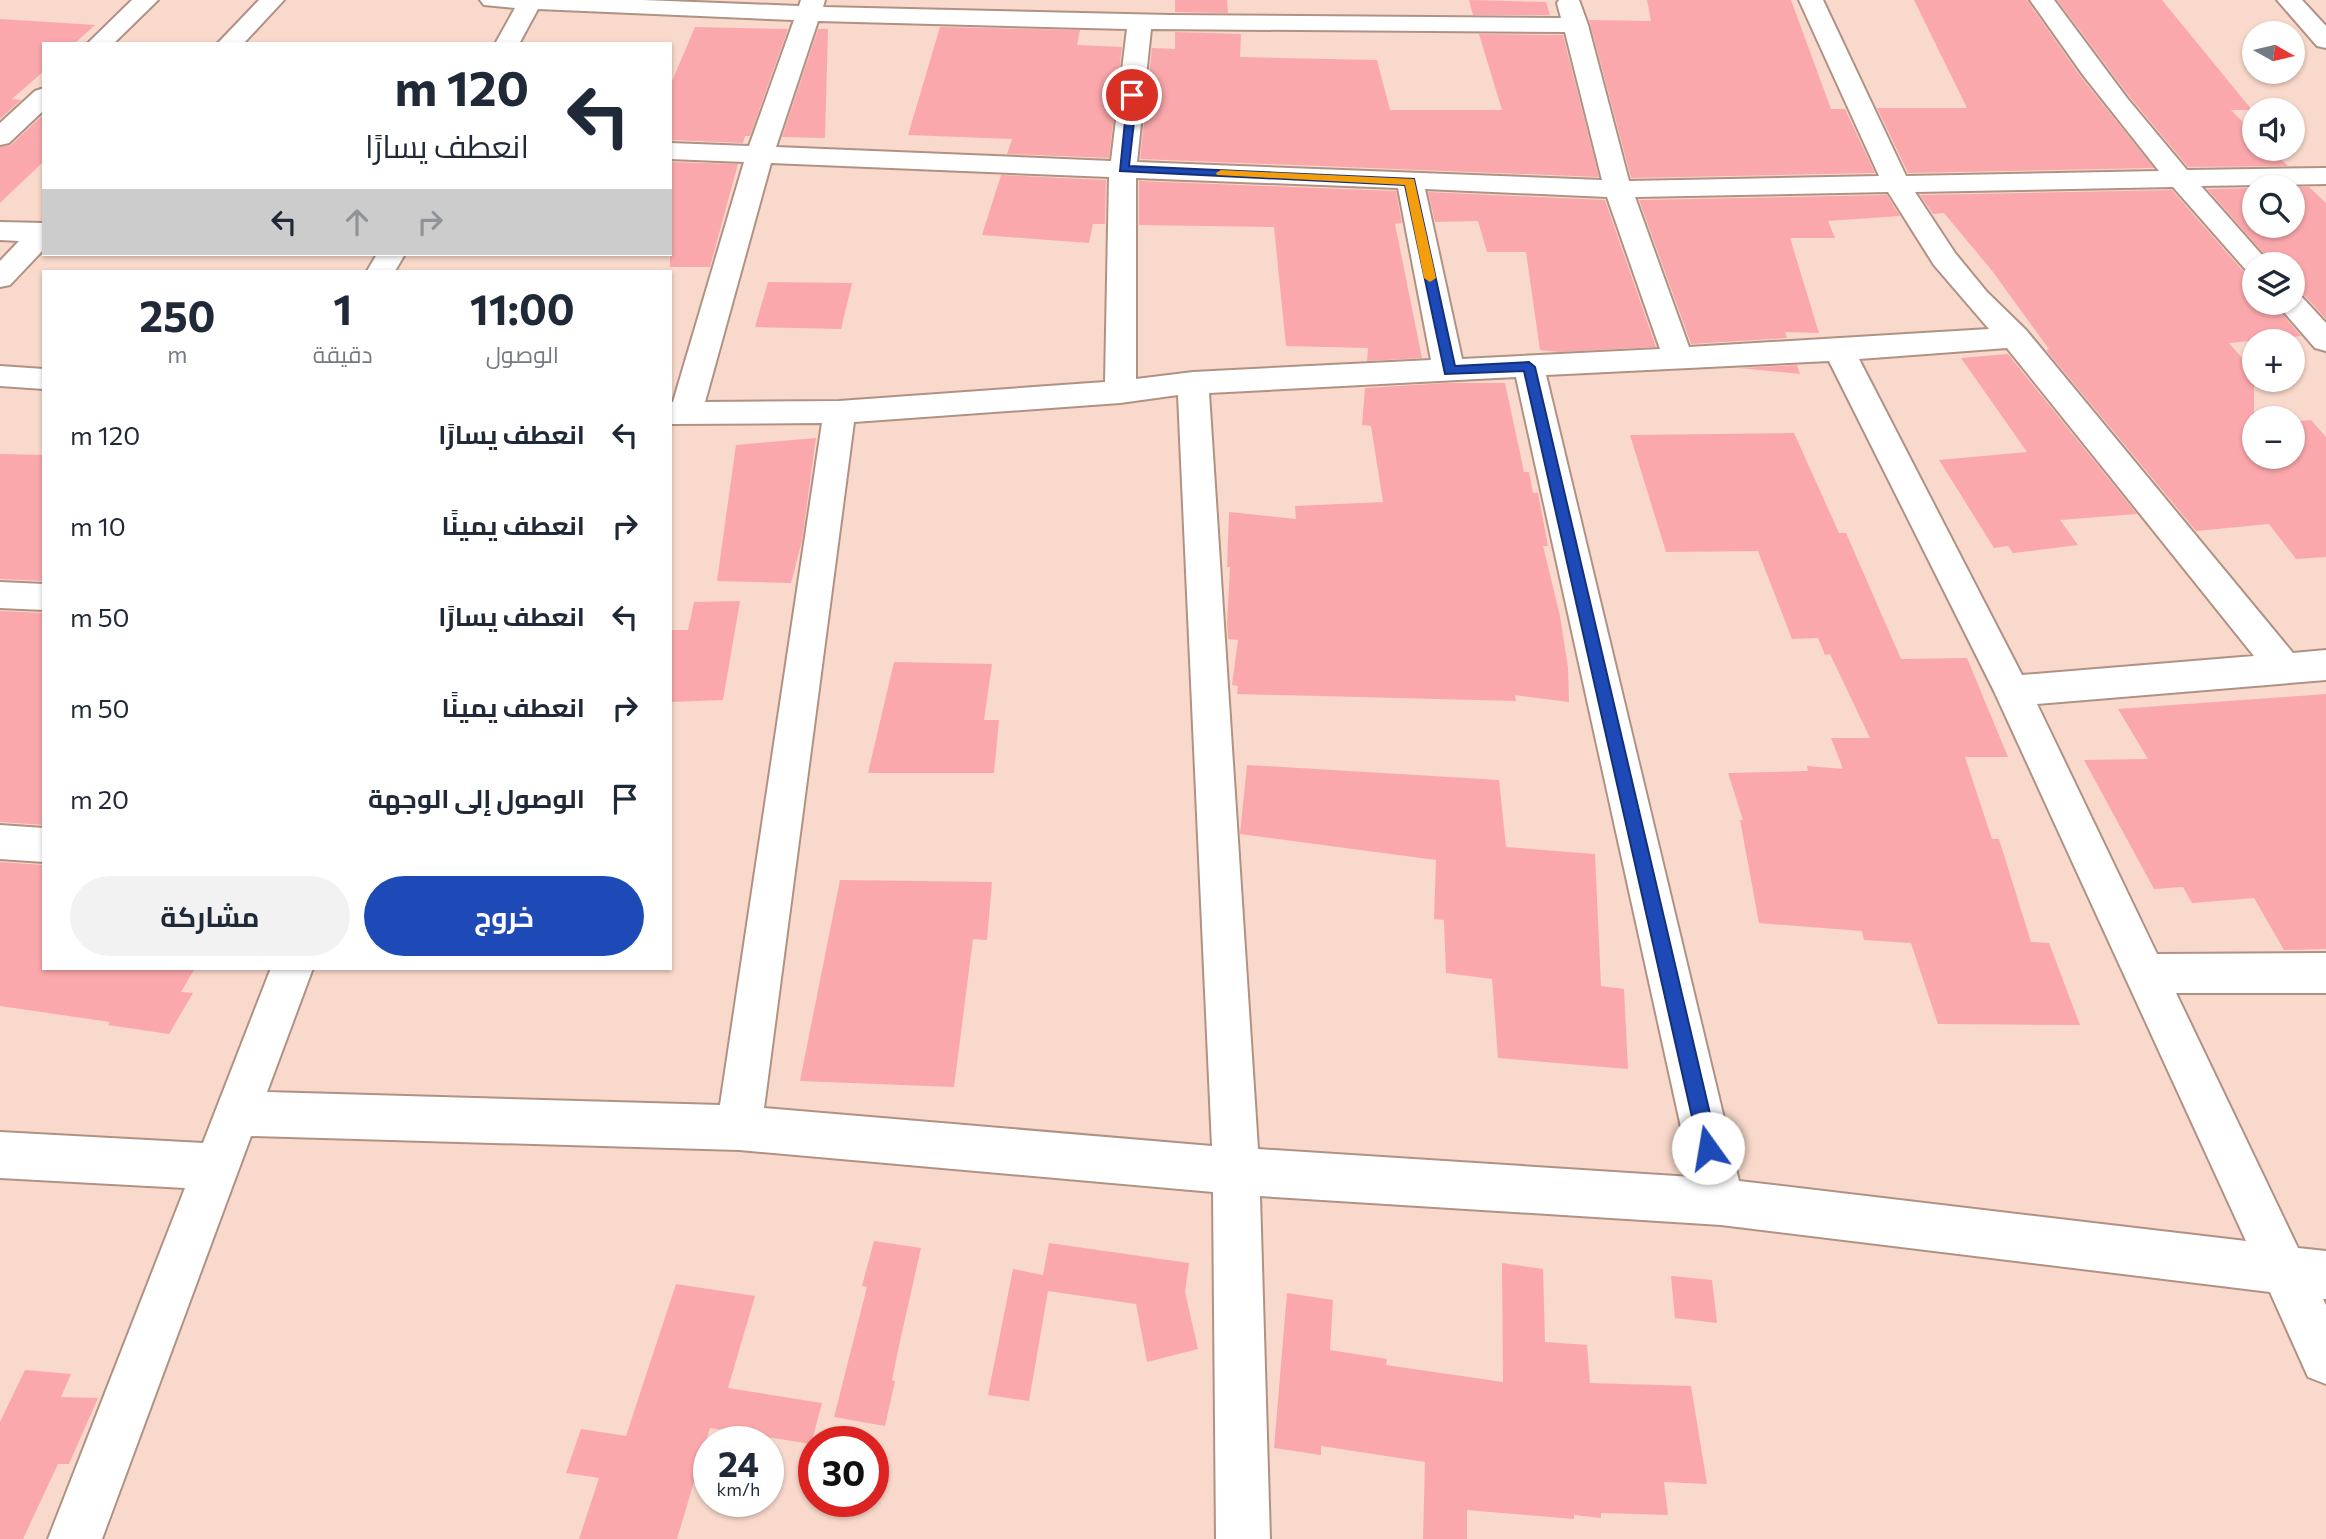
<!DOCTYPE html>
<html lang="ar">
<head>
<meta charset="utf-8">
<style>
  :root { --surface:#fff; --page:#f2f2f3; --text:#1f2937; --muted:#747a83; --accent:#1e4ab7 }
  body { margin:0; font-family:Commissioner,Cairo,sans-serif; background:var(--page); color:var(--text); direction:rtl; height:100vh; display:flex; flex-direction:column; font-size:26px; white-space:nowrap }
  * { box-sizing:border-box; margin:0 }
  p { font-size:23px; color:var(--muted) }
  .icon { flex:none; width:38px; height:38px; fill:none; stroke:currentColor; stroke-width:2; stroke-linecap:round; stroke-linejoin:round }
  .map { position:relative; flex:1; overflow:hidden; direction:ltr }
  .panel { position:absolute; left:42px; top:270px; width:630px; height:700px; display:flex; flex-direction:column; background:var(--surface); border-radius:0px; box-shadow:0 2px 5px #0004; direction:rtl }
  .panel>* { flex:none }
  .hud { position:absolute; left:42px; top:42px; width:630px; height:214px; border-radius:0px; box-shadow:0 2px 5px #0004; direction:rtl; background:#fff; color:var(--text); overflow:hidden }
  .needle { width:46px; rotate:98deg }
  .buttons { position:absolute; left:2242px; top:21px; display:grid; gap:14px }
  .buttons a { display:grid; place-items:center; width:63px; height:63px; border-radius:50%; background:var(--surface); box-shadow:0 2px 5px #0004; font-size:35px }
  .speed { position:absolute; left:693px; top:1426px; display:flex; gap:14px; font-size:35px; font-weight:700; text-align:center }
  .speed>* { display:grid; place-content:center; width:91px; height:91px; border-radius:50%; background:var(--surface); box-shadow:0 2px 5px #0004; line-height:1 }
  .speed small { font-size:18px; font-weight:400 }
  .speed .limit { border:10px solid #d22; background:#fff; color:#111 }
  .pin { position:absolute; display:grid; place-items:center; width:60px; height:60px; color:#fff; margin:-30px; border:4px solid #fff; border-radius:50%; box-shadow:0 2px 7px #0007 }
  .me { position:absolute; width:77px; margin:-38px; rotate:347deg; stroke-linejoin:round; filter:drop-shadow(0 0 5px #0008) }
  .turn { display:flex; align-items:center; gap:24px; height:147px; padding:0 28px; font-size:32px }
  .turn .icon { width:91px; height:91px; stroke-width:2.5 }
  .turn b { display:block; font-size:49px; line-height:60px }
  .lanes { display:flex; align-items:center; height:66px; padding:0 28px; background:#0003; justify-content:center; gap:35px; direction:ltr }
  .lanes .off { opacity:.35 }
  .eta { display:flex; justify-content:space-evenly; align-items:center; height:119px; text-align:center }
  .eta b { font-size:42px; font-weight:700; line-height:49px }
  .primary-button { display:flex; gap:14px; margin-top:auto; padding:14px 28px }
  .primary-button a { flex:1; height:80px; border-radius:42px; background:var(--accent); color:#fff; font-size:28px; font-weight:700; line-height:80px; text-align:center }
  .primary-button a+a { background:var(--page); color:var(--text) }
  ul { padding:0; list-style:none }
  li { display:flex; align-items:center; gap:21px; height:91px; padding:0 28px }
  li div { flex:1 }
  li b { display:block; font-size:26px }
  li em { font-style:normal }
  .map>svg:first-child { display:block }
  .building { fill:#fba8ac }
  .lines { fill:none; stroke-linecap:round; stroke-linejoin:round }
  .minor-casing { stroke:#b09285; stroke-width:4 }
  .minor { fill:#fff; fill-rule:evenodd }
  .route { fill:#1e4ab7; stroke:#143077; stroke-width:2 }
  .slow { fill:#f59e0b }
</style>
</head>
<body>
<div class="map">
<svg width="2326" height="1539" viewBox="0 0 2326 1539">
  <rect width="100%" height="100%" fill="#f9d9cb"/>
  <path class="building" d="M1175,0H1227L1228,13L1175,12Z
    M1469,0L1546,2L1550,15H1473Z
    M1647,0H1791L1831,109H1845L1875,173L1631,178L1589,20L1651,21Z
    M1914,0H2027L2081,77L2154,168L1908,173L1877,108H1967Z
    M2057,0H2162L2252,110H2231L2254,133V149H2270L2288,166L2188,167L2129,96Z
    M0,19L95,25L74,44H44V71L12,99L21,100L0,119Z
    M695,27L788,29L750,136H745L743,143L670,140V86Z
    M940,27L1080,30L1077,45L1122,47L1109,158L1007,154L1012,139L908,135Z
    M818,29H828L825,138L782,137Z
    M1175,32L1241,34L1240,57L1377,60L1390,110H1502L1479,34L1563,35L1599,177L1140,159L1152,48L1175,49Z
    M44,114V161L0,203V147L11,145Z
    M670,162L738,164L710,267H670Z
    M1001,175L1106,180L1105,224H1093L1089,243L982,235Z
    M1139,181L1396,191L1402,223L1395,224L1422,358L1367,361L1368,348L1286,346L1274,227L1139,225Z
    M2287,187H2309L2326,203V319L2303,294L2292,291V264H2273L2207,189L2254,188V226H2292V187Z
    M2172,190L2244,272L2254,275V303H2273L2301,336L2229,343L2254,372V457H2292V422L2311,420L2326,437V557L2296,559L2269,524L2196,531L2046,350L2049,349L1993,272L1944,213L1933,214L1920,195Z
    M1428,192L1605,200L1656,347L1558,352L1540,350L1526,252H1487L1478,221L1435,222Z
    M1887,195L1900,216L1828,221L1835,238H1790L1819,333L1785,332L1787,338L1691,344L1639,200Z
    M768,282L852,283L841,329L755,327Z
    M2008,354L2137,514L2060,520L2078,545L2013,553L2008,546L1994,548L1939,460L2027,452L1961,358Z
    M1797,365L1800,374L1739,368Z
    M1447,383H1505L1524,472H1529L1533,493H1538L1548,546H1543L1560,616L1568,668L1569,702L1515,695L1516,701L1237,694L1238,686L1232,685L1238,640L1228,639L1227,623L1230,567H1227L1229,512L1296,519L1295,506L1383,502L1371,426L1362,425L1365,388Z
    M1794,433L1839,533H1846L1901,659L1967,658L2008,757H1965L1992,839H1999L2031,942L2049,943L2080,1025L1938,1024L1911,943L1864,940L1862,931L1759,923L1740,820H1743L1728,773L1808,771L1807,766L1843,769L1831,738H1870L1830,654L1825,655L1818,638L1792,639L1758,551L1666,552L1630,435Z
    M816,438L802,541L791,583L717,581L736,445Z
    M0,454L44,455V581L0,579Z
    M740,601L723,700L670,702V630H688L694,602Z
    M0,611L44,613V825L0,822Z
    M894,662L992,664L984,720H999L994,773H868Z
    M2326,694V949L2284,950L2254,898L2192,903L2183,887L2154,889L2084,760L2148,759L2118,709Z
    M1247,765L1499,780L1506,847L1595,854L1601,986L1624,989L1628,1069L1498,1058L1492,979L1446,973L1444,920L1434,919L1436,860L1240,834Z
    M0,862L44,865V968H195L181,992L193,993L169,1034L108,1025L110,1022L0,1006Z
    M840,880L992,882L987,940L973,939L954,1087L800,1081Z
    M874,1241L921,1248L900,1341L892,1380L895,1381L885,1426L834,1417L867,1287L862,1286Z
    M1049,1243L1189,1263L1185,1292L1198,1349L1147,1362L1136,1304L1048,1291L1029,1401L988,1395L1013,1269L1043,1275Z
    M1502,1263L1543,1269L1545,1342L1587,1345L1590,1383L1691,1386L1707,1484L1664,1482L1668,1515L1601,1513V1518L1574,1515V1519L1467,1510V1539H1423L1425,1462L1321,1446V1455L1274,1448L1287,1293L1333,1300L1330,1350L1387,1359L1386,1365L1503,1382Z
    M1671,1276L1712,1280L1717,1323L1675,1318Z
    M676,1284L755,1296L728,1388L822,1403L811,1444L710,1428L677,1539H579L599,1478L566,1473L581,1429L626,1436Z
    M25,1370L71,1374L61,1397L98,1398L69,1464H58L23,1539H0V1422Z"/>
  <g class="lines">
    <g class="minor-casing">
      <path id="minor" d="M132,0H158L113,44H87Z
        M259,0H284L243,44H217Z
        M480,0H643L799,6L801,0H825L823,7L1170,15L1561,18L1557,3L1559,0H1579L1588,25L1629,181L1879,176L1799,0H1823L1906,176L2159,171L2083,75L2030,0H2054L2127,98L2187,170L2326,168V184L2201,186L2270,264H2254V273L2246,270L2173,187L1915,192L1955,253L1987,292L2026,330L2293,653L2326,650V680L2037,704L2157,954L2326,953V993H2176L2298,1248L2326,1251V1299H2323L2326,1305V1384L2308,1377L2270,1292L1721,1225L1260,1196L1270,1539H1216L1213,1192L739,1150L251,1136L102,1539H48L185,1188L0,1178V1132L203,1143L271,968H313L267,1092L720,1105L822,423L670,424V402H673L744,162L670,159V143L749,146L794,20L538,9L519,44H495L515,8L484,5ZM818,21L1127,29L1111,161L776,147ZM1151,29L1565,32L1602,180L1137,162ZM771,163L1109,177L1105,382L839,401L705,402ZM1136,178L1398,188L1431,360L1193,372L1136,379ZM1425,189L1607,197L1660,349L1462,359ZM1888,192L1934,265L1989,329L1689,347L1635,197ZM2007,348L2254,656L2022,675L1859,359ZM1829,361L1994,691L2246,1241L1739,1181L1546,375ZM1516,377L1692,1177L1258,1149L1209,393ZM1178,395L1212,1146L764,1108L854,422L1120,403Z
        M2277,0H2302L2326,26V48L2317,46Z
        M44,88V110L9,143L0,145V123L35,91Z
        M0,222L44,223V249L10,285L0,287V261L19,241L0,240Z
        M377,254H405L395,271H367Z
        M2292,294L2301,296L2326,323V351L2315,348L2276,303H2292Z
        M0,366L44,369V389L0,386Z
        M0,582L44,584V610L0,608Z
        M0,825L44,828V862L0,859Z"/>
    </g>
    <use href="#minor" class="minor"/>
  </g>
  <path class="route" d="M1128,92L1137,95L1129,166L1414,179L1455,366L1529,362L1535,367L1718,1148L1715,1155L1708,1158L1702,1155L1699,1148L1524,371L1445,374L1405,185L1120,171Z"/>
  <path class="slow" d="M1221,170L1414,179L1436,278L1430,282L1424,278L1405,185L1217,175L1216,173Z"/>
</svg>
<div class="buttons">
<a><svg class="needle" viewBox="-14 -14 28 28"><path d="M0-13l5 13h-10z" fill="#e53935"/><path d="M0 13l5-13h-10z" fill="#747a83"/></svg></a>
<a><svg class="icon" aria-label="sound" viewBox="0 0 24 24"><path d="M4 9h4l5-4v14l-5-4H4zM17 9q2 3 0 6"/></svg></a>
<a><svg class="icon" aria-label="search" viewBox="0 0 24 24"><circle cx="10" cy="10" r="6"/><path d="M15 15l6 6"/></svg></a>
<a><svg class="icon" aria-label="layers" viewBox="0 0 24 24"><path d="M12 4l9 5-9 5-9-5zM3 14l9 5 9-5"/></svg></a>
<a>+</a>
<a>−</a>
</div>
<div class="speed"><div>24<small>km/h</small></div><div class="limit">30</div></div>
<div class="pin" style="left:1132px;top:95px;background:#d93025"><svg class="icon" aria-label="arrive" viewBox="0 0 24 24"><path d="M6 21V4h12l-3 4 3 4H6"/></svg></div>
<svg class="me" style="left:1708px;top:1148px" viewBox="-20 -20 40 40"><circle r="19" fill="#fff"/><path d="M0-13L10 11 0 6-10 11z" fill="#1e4ab7"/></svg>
<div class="hud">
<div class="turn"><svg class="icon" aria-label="left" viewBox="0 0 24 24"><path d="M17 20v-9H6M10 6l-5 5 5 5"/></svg><div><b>120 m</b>انعطف يسارًا</div></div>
<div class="lanes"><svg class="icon" aria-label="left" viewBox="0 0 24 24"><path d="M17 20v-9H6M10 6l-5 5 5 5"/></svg><svg class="icon off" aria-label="ahead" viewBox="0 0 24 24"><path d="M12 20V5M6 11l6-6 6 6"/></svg><svg class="icon off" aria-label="right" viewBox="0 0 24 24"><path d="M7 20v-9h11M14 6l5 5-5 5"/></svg></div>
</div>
<section class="panel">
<div class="eta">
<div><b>11:00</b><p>الوصول</p></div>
<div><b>1</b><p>دقيقة</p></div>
<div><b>250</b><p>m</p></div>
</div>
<ul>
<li><svg class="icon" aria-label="left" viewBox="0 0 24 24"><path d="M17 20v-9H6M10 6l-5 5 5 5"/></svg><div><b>انعطف يسارًا</b></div><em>120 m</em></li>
<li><svg class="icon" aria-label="right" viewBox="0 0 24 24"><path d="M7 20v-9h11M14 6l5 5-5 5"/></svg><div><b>انعطف يمينًا</b></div><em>10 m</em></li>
<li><svg class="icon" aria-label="left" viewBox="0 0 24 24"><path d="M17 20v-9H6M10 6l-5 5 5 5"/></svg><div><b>انعطف يسارًا</b></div><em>50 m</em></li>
<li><svg class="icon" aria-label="right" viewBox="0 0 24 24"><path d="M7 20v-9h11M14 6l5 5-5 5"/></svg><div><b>انعطف يمينًا</b></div><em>50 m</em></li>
<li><svg class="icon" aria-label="arrive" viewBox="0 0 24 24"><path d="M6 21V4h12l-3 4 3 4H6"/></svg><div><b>الوصول إلى الوجهة</b></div><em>20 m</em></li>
</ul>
<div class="primary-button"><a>خروج</a><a>مشاركة</a></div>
</section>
</div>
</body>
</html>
